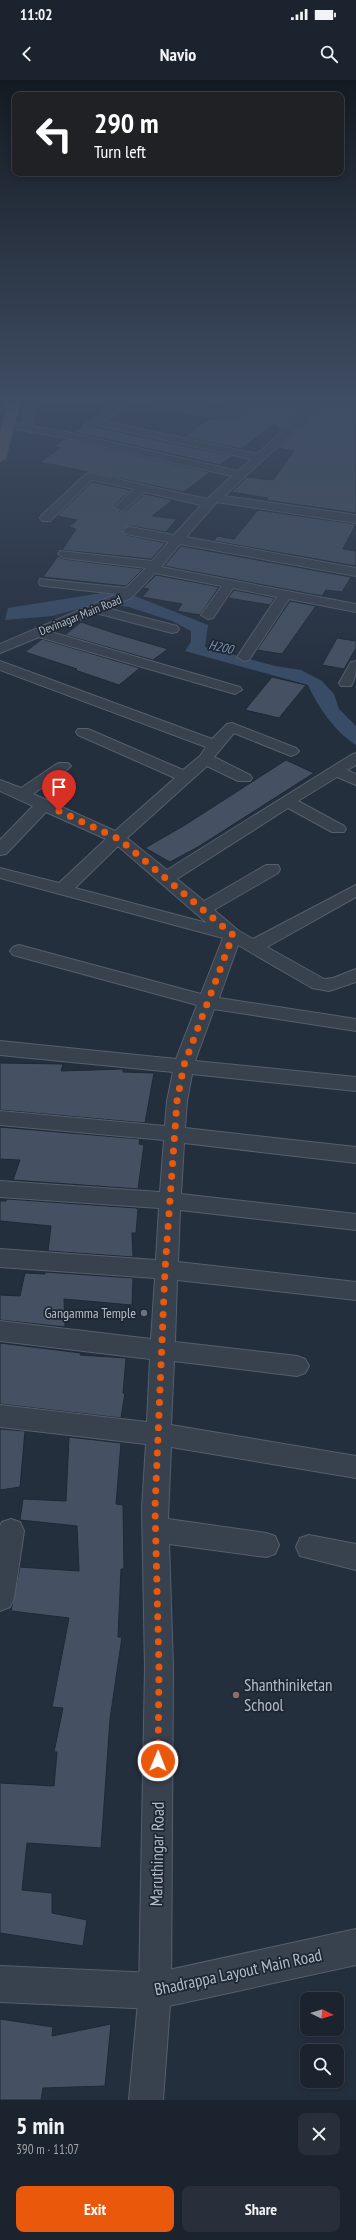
<!DOCTYPE html>
<html lang="en">
<head>
<meta charset="utf-8">
<style>
  :root { --surface:#1b232e; --page:#282f3a; --text:#f1f3f6; --muted:#a0a4aa; --line:#39404a; --accent:#ea580c }
  body { margin:0; font-family:"PT Sans Narrow",sans-serif; background:var(--page); color:var(--text); height:100vh; display:flex; flex-direction:column; font-size:15px; white-space:nowrap }
  * { box-sizing:border-box; margin:0 }
  p { font-size:13px; color:var(--muted) }
  .icon { flex:none; width:22px; height:22px; fill:none; stroke:currentColor; stroke-width:2; stroke-linecap:round; stroke-linejoin:round }
  .map { position:relative; height:2020px; overflow:hidden }
  .drawer { display:flex; flex-direction:column; background:var(--surface); flex:1 }
  .drawer>* { flex:none }
  .guide { position:absolute; left:12px; top:12px; width:332px; height:84px; border-radius:8px; box-shadow:0 2px 6px #0003,0 0 0 1px var(--line); background:#202124; color:#fff; overflow:hidden }
  .needle { width:26px; rotate:95deg }
  .buttons { position:absolute; left:300px; top:1912px; display:grid; gap:8px }
  .buttons a { display:grid; place-items:center; width:44px; height:44px; border-radius:8px; background:var(--surface); box-shadow:0 2px 6px #0003,0 0 0 1px var(--line); font-size:20px }
  .pin { position:absolute; display:grid; place-items:center; width:34px; height:34px; color:#fff; margin:-41px -17px; border-radius:50% 50% 50% 0; rotate:-45deg; box-shadow:0 0 4px #0007 }
  .pin .icon { rotate:45deg }
  .me { position:absolute; width:44px; margin:-22px; rotate:1deg; stroke-linejoin:round; filter:drop-shadow(0 0 3px #0008) }
  .turn { display:flex; align-items:center; gap:14px; height:84px; padding:0 16px; font-size:18px }
  .turn .icon { width:52px; height:52px; stroke-width:2.5 }
  .turn b { display:block; font-size:28px; line-height:34px }
  .round { display:grid; place-items:center; flex:none; width:42px; height:42px; border-radius:8px; background:var(--page) }
  .overview { display:flex; align-items:center; justify-content:space-between; height:68px; padding:0 16px }
  h1 { font-size:24px; font-weight:600; line-height:30px }
  .cta { display:flex; gap:8px; margin-top:auto; padding:8px 16px }
  .cta a { flex:1; height:46px; border-radius:8px; background:var(--accent); color:#fff; font-size:16px; font-weight:600; line-height:46px; text-align:center }
  .cta a+a { background:var(--page); color:var(--text) }
  .status { display:flex; justify-content:space-between; align-items:center; height:28px; padding:0 20px; background:var(--surface); direction:ltr }
  .status svg { height:11px; fill:currentColor }
  header { display:flex; justify-content:space-between; align-items:center; height:52px; padding:0 16px; background:var(--surface); font-size:18px; font-weight:600 }
  .map>svg:first-child { display:block }
  .water { fill:#394c67 }
  .building { fill:#455162; stroke:#1f2835 }
  .lines { fill:none; stroke-linecap:round; stroke-linejoin:round }
  .minor-casing { stroke:#565f6c; stroke-width:2 }
  .tertiary-casing { stroke:#565f6c; stroke-width:2 }
  .trunk-casing { stroke:#434c59; stroke-width:2 }
  .minor { fill:#38414e; fill-rule:evenodd }
  .tertiary { fill:#38414e; fill-rule:evenodd }
  .trunk { fill:#656462; fill-rule:evenodd }
  .route { stroke:#ea580c; stroke-width:7; stroke-dasharray:0 12.6 }
  .worship-dot { fill:#6b7280; stroke:#1d2633; stroke-width:1.5 }
  .education-dot { fill:#8d6e63; stroke:#1d2633; stroke-width:1.5 }
  .labels { text-anchor:middle; dominant-baseline:central; stroke-width:3.5; stroke-linejoin:round; paint-order:stroke }
  .far-street-label { font-size:12px; fill:#b4bcc9; stroke:#1d2633 }
  .far-water-label { font-size:13px; font-style:italic; fill:#7c92b1; stroke:#1d2633 }
  .poi-label { font-size:14px; fill:#b4bcc9; stroke:#1d2633; text-anchor:end }
  .near-poi-label { font-size:17px; fill:#b4bcc9; stroke:#1d2633; text-anchor:start }
  .near-street-label { font-size:17px; fill:#b4bcc9; stroke:#1d2633 }
</style>
</head>
<body>
<div class="status"><b>11:02</b><svg viewBox="0 0 49 12"><path d="M0 12V9h3v3zM5 12V6h3v6zM10 12V3h3v9zM15 12V0h3v12zM26 1h20v11H26zM47 4h2v5h-2z"/></svg></div>
<header><svg class="icon" aria-label="back" viewBox="0 0 24 24"><path d="M15 5l-7 7 7 7"/></svg>Navio<svg class="icon" aria-label="search" viewBox="0 0 24 24"><circle cx="10" cy="10" r="6"/><path d="M15 15l6 6"/></svg></header>
<div class="map">
<svg width="356" height="2020" viewBox="0 0 356 2020">
  <rect width="100%" height="100%" fill="#242f3e"/>
  <path class="water" d="M102,513L135,516L208,545L205,567L275,586L301,590L322,601L334,614L339,629L356,646V665C335,652 318,627 308,605L185,571L191,562V551L172,541L129,527L101,523L52,536L5,540L8,528Z"/>
  <path class="building" d="M232,321H243L230,332L220,330Z
    M258,321H314L272,359L280,349L275,344L241,369L184,357L210,338L232,342L236,341Z
    M328,321H356V433L265,420L268,418L231,412L247,397L273,400L294,371L278,368Z
    M82,347L89,350L96,347L232,376L220,385L74,352Z
    M64,359L71,360L210,392L184,412L40,382L60,368L53,367Z
    M92,402L131,410L114,426L120,432L126,430L145,414L173,420L152,436L177,439L166,452L130,446L123,450L126,455L166,463L151,479L62,470L76,449L69,447L77,440L57,436Z
    M258,430L356,444L343,469L356,471V486L214,461L217,456L234,459Z
    M181,466L351,497L342,512L326,510L322,516L164,486Z
    M58,476L64,479L143,489L126,506L43,497Z
    M156,495L219,507L200,535L177,531L182,524L142,517L149,509L143,508Z
    M234,510L275,518L270,525L228,518Z
    M290,521L316,526L282,574L257,570Z
    M81,542L117,554L168,569L153,580L65,555Z
    M337,558L356,561V568L344,589L322,585Z
    M42,559L140,588L119,605L75,590L77,589L25,572Z
    M272,597L306,605L279,638L245,630Z
    M286,680L314,693L198,767L170,782L145,768L185,745Z
    M0,983L63,984L61,991L123,989V992L154,993L145,1043L0,1030Z
    M0,1047L140,1059L139,1064L144,1065L138,1109L13,1100L20,1080L0,1079Z
    M7,1119L136,1128L138,1129L136,1153H132L133,1177L48,1171L51,1146L0,1141V1121H6Z
    M45,1192L133,1198L132,1225L64,1219L65,1247L0,1240V1215L20,1216L25,1193L45,1194Z
    M0,1263L81,1273L80,1275L126,1278L123,1313H125L121,1338L0,1324Z
    M0,1349L25,1351L20,1407L0,1410Z
    M69,1357L121,1363L116,1424L123,1425L124,1489H121L118,1557H122L110,1639L101,1768L27,1763L22,1810L52,1813V1833L87,1840L83,1866L0,1853V1703L54,1706L57,1672H54L63,1628L52,1627L69,1538L11,1531L20,1487L79,1491L77,1446L20,1440L23,1419L66,1421Z
    M0,1939L53,1947L52,1956L111,1944L105,2006L43,2008L41,2020H0Z"/>
  <g class="lines">
    <g class="minor-casing">
      <path id="minor" d="M25,321H35L33,346L71,353L238,391L251,379L96,345L88,349L83,346L121,321H133L104,341L257,374L316,321H327L224,416L356,435V443L217,422L186,457L356,488V496L180,464L161,487L356,524V532L289,519L249,580L244,581L237,577L277,517L233,508L213,538L208,539L201,535L222,506L155,493L131,518L107,528L177,546L179,549L177,552L172,553L96,533L51,552L240,607L242,610L235,614L39,557L0,573V564L117,514L45,506L40,505L39,502L40,499L126,508L146,488L64,478L58,474L60,471L152,481L169,462L126,454L124,451L126,448L130,447L174,455L201,425L145,412L125,429L121,431L115,427L134,409L92,400L50,441H42L40,438L42,435L86,394L90,393L207,419L232,396L71,359L4,347L3,345L8,342L22,344Z
        M146,321H167L230,334L246,321H257L236,340L232,341L151,324Z
        M0,581L212,659L227,644L232,643L296,668L299,671L296,674L291,676L234,653L214,677L250,695L252,698L250,701H238L207,686L127,758L167,790L351,675L356,673V685L347,690L356,694V705L337,697L298,721L344,746L346,749L344,752H332L288,728L177,799L204,821L266,785H278L280,789L278,793L214,830L239,851L253,859L356,805V817L267,867L324,899L333,898L356,889V902L329,911L312,908L238,865L219,918L356,939V951L214,929L195,981L356,997V1011L192,994L187,1021L185,1048L356,1067V1083L184,1063L181,1114L356,1134V1150L180,1130L178,1182L356,1202V1220L177,1200L175,1262L297,1276L305,1279L309,1286L305,1293L297,1296L174,1281L171,1345L356,1376V1398L171,1367L168,1439L266,1453L275,1456L279,1465L275,1474L266,1477L169,1464L173,1588L171,1911L163,2020H129L139,1911L145,1588L142,1428L146,1364L0,1347V1325L147,1342L150,1279L0,1261V1241L151,1259L155,1198L0,1187V1169L156,1180L159,1128L0,1117V1101L160,1112L164,1060L0,1045V1031L165,1046L167,1021L173,992L0,975V961L176,979L197,925L13,875L10,871L13,867L19,865L201,914L223,858L0,798V788L59,803L106,759L46,732L6,774L0,775V760L33,726L0,711V700L21,708L58,683H68L71,686L68,689L33,714L115,751L175,698L78,655L76,652L78,649H88L183,690L200,676L206,667L0,590ZM118,766L207,843L75,808Z
        M356,581C356,591 356,598 351,606H341L339,603L351,582Z
        M11,1439L20,1442L24,1451L14,1518L10,1527L0,1531V1446L2,1442Z
        M309,1455L356,1464V1490L300,1476L296,1467L300,1458Z"/>
    </g>
    <g class="tertiary-casing">
      <path id="tertiary" d="M356,1849V1885L155,1929L0,1922V1886L155,1893Z"/>
    </g>
    <g class="trunk-casing">
      <path id="trunk" d="M8,321H20L6,378L0,382V354Z"/>
    </g>
    <use href="#minor" class="minor"/>
    <use href="#tertiary" class="tertiary"/>
    <use href="#trunk" class="trunk"/>
  </g>
  <linearGradient id="sky" x2="0" y2="1"><stop stop-color="#141a22"/><stop offset="0.53" stop-color="#3f4d63"/><stop offset="1" stop-color="#3f4d63" stop-opacity="0"/></linearGradient>
  <rect width="356" height="604" fill="url(#sky)"/>
  <g class="lines">
    <path class="route" d="M59,731L119,759L233,855L184,985L177,1021L165,1190L155,1428L159,1588L158,1681"/>
  </g>
  <circle class="worship-dot" cx="144" cy="1233" r="4"/>
  <circle class="education-dot" cx="236" cy="1615" r="4"/>
  <g class="labels">
    <g class="far-street-label">
      <text transform="translate(80 535) rotate(-22)">Devinagar Main Road</text>
    </g>
    <g class="far-water-label">
      <text transform="translate(221 567) rotate(13)">H200</text>
    </g>
    <g class="poi-label">
      <text x="136" y="1233">Gangamma Temple</text>
    </g>
    <g class="near-poi-label">
      <text x="244" y="1605">Shanthiniketan<tspan x="244" dy="20">School</tspan></text>
    </g>
    <g class="near-street-label">
      <text transform="translate(157 1774) rotate(-89)">Maruthingar Road</text>
      <text transform="translate(238 1892) rotate(-12)">Bhadrappa Layout Main Road</text>
    </g>
  </g>
</svg>
<div class="buttons">
<a><svg class="needle" viewBox="-14 -14 28 28"><path d="M0-13l5 13h-10z" fill="#e53935"/><path d="M0 13l5-13h-10z" fill="#a0a4aa"/></svg></a>
<a><svg class="icon" aria-label="search" viewBox="0 0 24 24"><circle cx="10" cy="10" r="6"/><path d="M15 15l6 6"/></svg></a>
</div>
<div class="pin" style="left:59px;top:731px;background:#d93025"><svg class="icon" aria-label="arrive" viewBox="0 0 24 24"><path d="M6 21V4h12l-3 4 3 4H6"/></svg></div>
<svg class="me" style="left:158px;top:1681px" viewBox="-20 -20 40 40"><circle r="17" fill="#ea580c" stroke="#fff" stroke-width="3"/><path d="M0-11L8 9 0 5-8 9z" fill="#fff"/></svg>
<div class="guide">
<div class="turn"><svg class="icon" aria-label="left" viewBox="0 0 24 24"><path d="M17 20v-9H6M10 6l-5 5 5 5"/></svg><div><b>290 m</b>Turn left</div></div>
</div>
</div>
<section class="drawer">
<div class="overview"><div><h1>5 min</h1><p>390 m · 11:07</p></div><a class="round"><svg class="icon" aria-label="close" viewBox="0 0 24 24"><path d="M6 6l12 12M18 6L6 18"/></svg></a></div>
<div class="cta"><a>Exit</a><a>Share</a></div>
</section>
</body>
</html>
